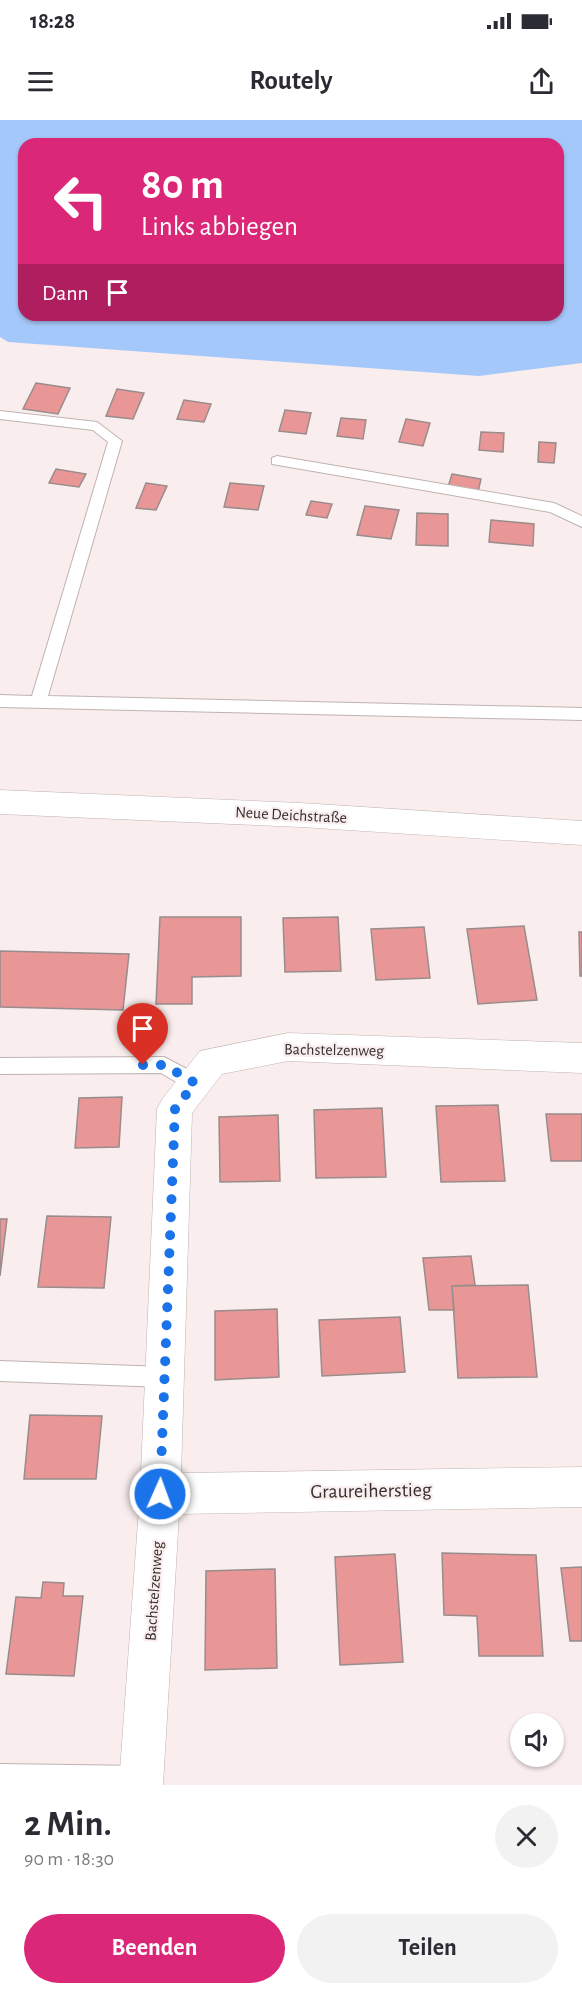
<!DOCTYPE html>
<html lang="de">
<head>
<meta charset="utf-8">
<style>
  :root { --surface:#fff; --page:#f2f2f3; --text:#2b2b33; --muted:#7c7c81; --accent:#db2777 }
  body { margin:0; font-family:"Alegreya Sans",sans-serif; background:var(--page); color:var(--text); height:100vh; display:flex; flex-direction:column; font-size:22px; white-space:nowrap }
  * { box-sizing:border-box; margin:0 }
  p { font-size:20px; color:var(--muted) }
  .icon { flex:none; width:33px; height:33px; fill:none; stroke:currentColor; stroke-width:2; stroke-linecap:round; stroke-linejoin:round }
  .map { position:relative; height:1665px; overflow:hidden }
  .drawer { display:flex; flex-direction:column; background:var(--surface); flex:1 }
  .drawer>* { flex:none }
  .guide { position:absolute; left:18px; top:18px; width:546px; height:183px; border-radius:18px; box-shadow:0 2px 4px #0004; background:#db2777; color:#fff; overflow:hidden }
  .buttons { position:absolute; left:510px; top:1593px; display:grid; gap:12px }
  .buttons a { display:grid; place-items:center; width:54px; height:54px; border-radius:50%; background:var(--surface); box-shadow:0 2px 4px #0004; font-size:30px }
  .pin { position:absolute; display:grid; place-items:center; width:51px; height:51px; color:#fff; margin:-62px -26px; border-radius:50% 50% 50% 0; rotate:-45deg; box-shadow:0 0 6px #0007 }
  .pin .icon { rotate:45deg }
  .me { position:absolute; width:66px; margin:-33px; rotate:2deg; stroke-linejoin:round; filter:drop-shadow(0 0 4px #0008) }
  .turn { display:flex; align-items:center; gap:21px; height:126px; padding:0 24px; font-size:27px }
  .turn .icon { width:78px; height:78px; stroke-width:2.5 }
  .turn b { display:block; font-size:42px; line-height:51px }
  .then { display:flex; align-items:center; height:57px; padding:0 24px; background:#0003; gap:12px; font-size:22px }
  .round { display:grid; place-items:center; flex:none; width:63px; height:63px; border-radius:32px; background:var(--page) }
  .head { display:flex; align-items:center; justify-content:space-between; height:102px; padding:0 24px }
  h1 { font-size:36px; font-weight:700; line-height:45px }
  .button { display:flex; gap:12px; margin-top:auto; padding:12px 24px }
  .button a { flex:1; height:69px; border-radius:36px; background:var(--accent); color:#fff; font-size:24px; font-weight:700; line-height:69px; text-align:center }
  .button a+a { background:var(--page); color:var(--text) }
  .status { display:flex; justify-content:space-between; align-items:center; height:42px; padding:0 30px; background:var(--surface); direction:ltr }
  .status svg { height:16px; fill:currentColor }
  header { display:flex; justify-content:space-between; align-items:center; height:78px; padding:0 24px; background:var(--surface); font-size:27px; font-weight:700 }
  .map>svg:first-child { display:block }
  .water { fill:#a5c8fa; fill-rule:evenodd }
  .building { fill:#e99796; stroke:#988c8c; stroke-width:1.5 }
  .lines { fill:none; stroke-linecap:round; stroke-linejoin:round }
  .lane-casing { stroke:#bfb3b2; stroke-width:2 }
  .street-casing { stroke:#bfb3b2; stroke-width:1 }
  .secondary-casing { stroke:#bfb3b2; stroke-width:1 }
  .lane { fill:#fff; fill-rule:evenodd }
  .street { fill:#fff; fill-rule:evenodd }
  .secondary { fill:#fff; fill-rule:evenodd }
  .route { stroke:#1a73e8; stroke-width:10; stroke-dasharray:0 18 }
  .labels { text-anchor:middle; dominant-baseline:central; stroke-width:4.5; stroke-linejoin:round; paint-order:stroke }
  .street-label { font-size:16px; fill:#353030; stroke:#faeded }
  .near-street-label { font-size:20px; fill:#353030; stroke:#faeded }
</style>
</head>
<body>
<div class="status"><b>18:28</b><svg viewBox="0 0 49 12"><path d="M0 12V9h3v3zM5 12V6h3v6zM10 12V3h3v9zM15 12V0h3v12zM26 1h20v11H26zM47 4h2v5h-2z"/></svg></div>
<header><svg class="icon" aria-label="menu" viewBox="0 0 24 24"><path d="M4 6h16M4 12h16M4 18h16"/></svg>Routely<svg class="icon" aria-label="share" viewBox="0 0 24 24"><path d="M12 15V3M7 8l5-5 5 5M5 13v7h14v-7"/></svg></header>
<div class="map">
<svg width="582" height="1665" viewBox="0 0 582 1665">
  <rect width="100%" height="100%" fill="#faeded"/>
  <path class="water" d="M0,0H582V243L479,256L8,222L0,217ZM24,24H558V195H24Z"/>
  <path class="building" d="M36,263L70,268L58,294L23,289Z
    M117,269L144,273L133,299L106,296Z
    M184,280L211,284L204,302L177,299Z
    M285,290L311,293L306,314L279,311Z
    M341,298L366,300L363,319L337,316Z
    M406,299L430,303L423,326L399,322Z
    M481,312L504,313L503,332L479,330Z
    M539,322L556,323L554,343L538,342Z
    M56,349L86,354L79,367L49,363Z
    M452,354L481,359L478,372L448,367Z
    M146,363L167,366L156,390L136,388Z
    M230,363L264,366L258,390L224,387Z
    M311,381L332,384L327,398L306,395Z
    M365,386L399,390L391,419L357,415Z
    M417,393L448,394V426L416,425Z
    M491,400L534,404L533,426L489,422Z
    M160,797H241V856L192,857V884H156Z
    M338,797L341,851L285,852L283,798Z
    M524,806L537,880L478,884L467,809Z
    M424,807L430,858L376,860L371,809Z
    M579,812H582V856H580Z
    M0,831L129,834L123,890L0,887Z
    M122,977L119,1027L75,1028L79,978Z
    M498,985L505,1061L441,1062L436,986Z
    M382,988L386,1057L316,1058L314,990Z
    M546,994H582V1041H551Z
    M278,995L280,1061L220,1062L219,997Z
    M47,1096L111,1097L104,1168L38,1167Z
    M0,1099H7L0,1156Z
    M471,1136L475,1165L452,1166L454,1190H429L423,1138Z
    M528,1165L537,1257L458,1258L452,1166Z
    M277,1189L279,1257L215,1260V1191Z
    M400,1197L405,1252L322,1256L319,1200Z
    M30,1295L102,1296L96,1359H24Z
    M442,1433L536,1435L543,1536H479L477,1496L444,1495Z
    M395,1434L403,1542L340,1545L335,1437Z
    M582,1447V1521H570L561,1448Z
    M275,1449L277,1548L205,1550L206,1451Z
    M43,1462L64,1463L63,1476H83L74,1556L6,1554L16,1477L41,1478Z"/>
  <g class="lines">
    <g class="lane-casing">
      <path id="lane" d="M0,291L97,302L122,321L48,576L582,588V600L0,587V575L32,576L108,322L93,310L0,299Z
        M277,336L554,383L582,396V407L550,392L272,344V338Z
        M164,937L202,957L205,963L202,969L195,971L188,969L161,953L0,954V938Z
        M0,1241L164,1247L172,1250L175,1257L172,1264L164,1267L0,1261Z
        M0,1644L142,1646L151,1649L154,1658L151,1665H0Z"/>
    </g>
    <g class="street-casing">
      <path id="street" d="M288,913L582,923V953L288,941L222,954L192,993L181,1353L582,1347V1387L179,1394L163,1665H119L140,1374L157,989L163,978L200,931Z"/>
    </g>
    <g class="secondary-casing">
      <path id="secondary" d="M0,670L301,683L582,701V725L301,707L0,694Z"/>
    </g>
    <use href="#lane" class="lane"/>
    <use href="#street" class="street"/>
    <use href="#secondary" class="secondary"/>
  </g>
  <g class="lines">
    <path class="route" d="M143,945H164L195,963L175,989L160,1374"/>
  </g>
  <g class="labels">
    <g class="street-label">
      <text transform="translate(291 695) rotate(3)">Neue Deichstraße</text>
      <text transform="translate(334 930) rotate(1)">Bachstelzenweg</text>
      <text transform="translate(154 1471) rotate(-86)">Bachstelzenweg</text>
    </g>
    <g class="near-street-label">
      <text transform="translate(371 1371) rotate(-1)">Graureiherstieg</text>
    </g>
  </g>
</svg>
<div class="buttons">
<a><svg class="icon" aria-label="sound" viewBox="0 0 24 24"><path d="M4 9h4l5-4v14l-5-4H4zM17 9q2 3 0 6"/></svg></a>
</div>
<div class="pin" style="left:143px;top:945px;background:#d93025"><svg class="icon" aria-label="arrive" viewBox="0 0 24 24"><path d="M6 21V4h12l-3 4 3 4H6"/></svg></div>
<svg class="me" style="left:160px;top:1374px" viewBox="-20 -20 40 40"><circle r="17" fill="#1a73e8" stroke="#fff" stroke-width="3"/><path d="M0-11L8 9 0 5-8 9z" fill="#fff"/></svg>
<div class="guide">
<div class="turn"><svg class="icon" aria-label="left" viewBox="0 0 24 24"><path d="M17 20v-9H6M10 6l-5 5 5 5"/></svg><div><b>80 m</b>Links abbiegen</div></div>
<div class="then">Dann<svg class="icon" aria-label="arrive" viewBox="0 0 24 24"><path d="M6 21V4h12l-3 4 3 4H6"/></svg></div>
</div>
</div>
<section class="drawer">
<div class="head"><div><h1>2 Min.</h1><p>90 m · 18:30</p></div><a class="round"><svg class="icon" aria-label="close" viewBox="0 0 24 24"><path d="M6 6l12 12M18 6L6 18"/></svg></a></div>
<div class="button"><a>Beenden</a><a>Teilen</a></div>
</section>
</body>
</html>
